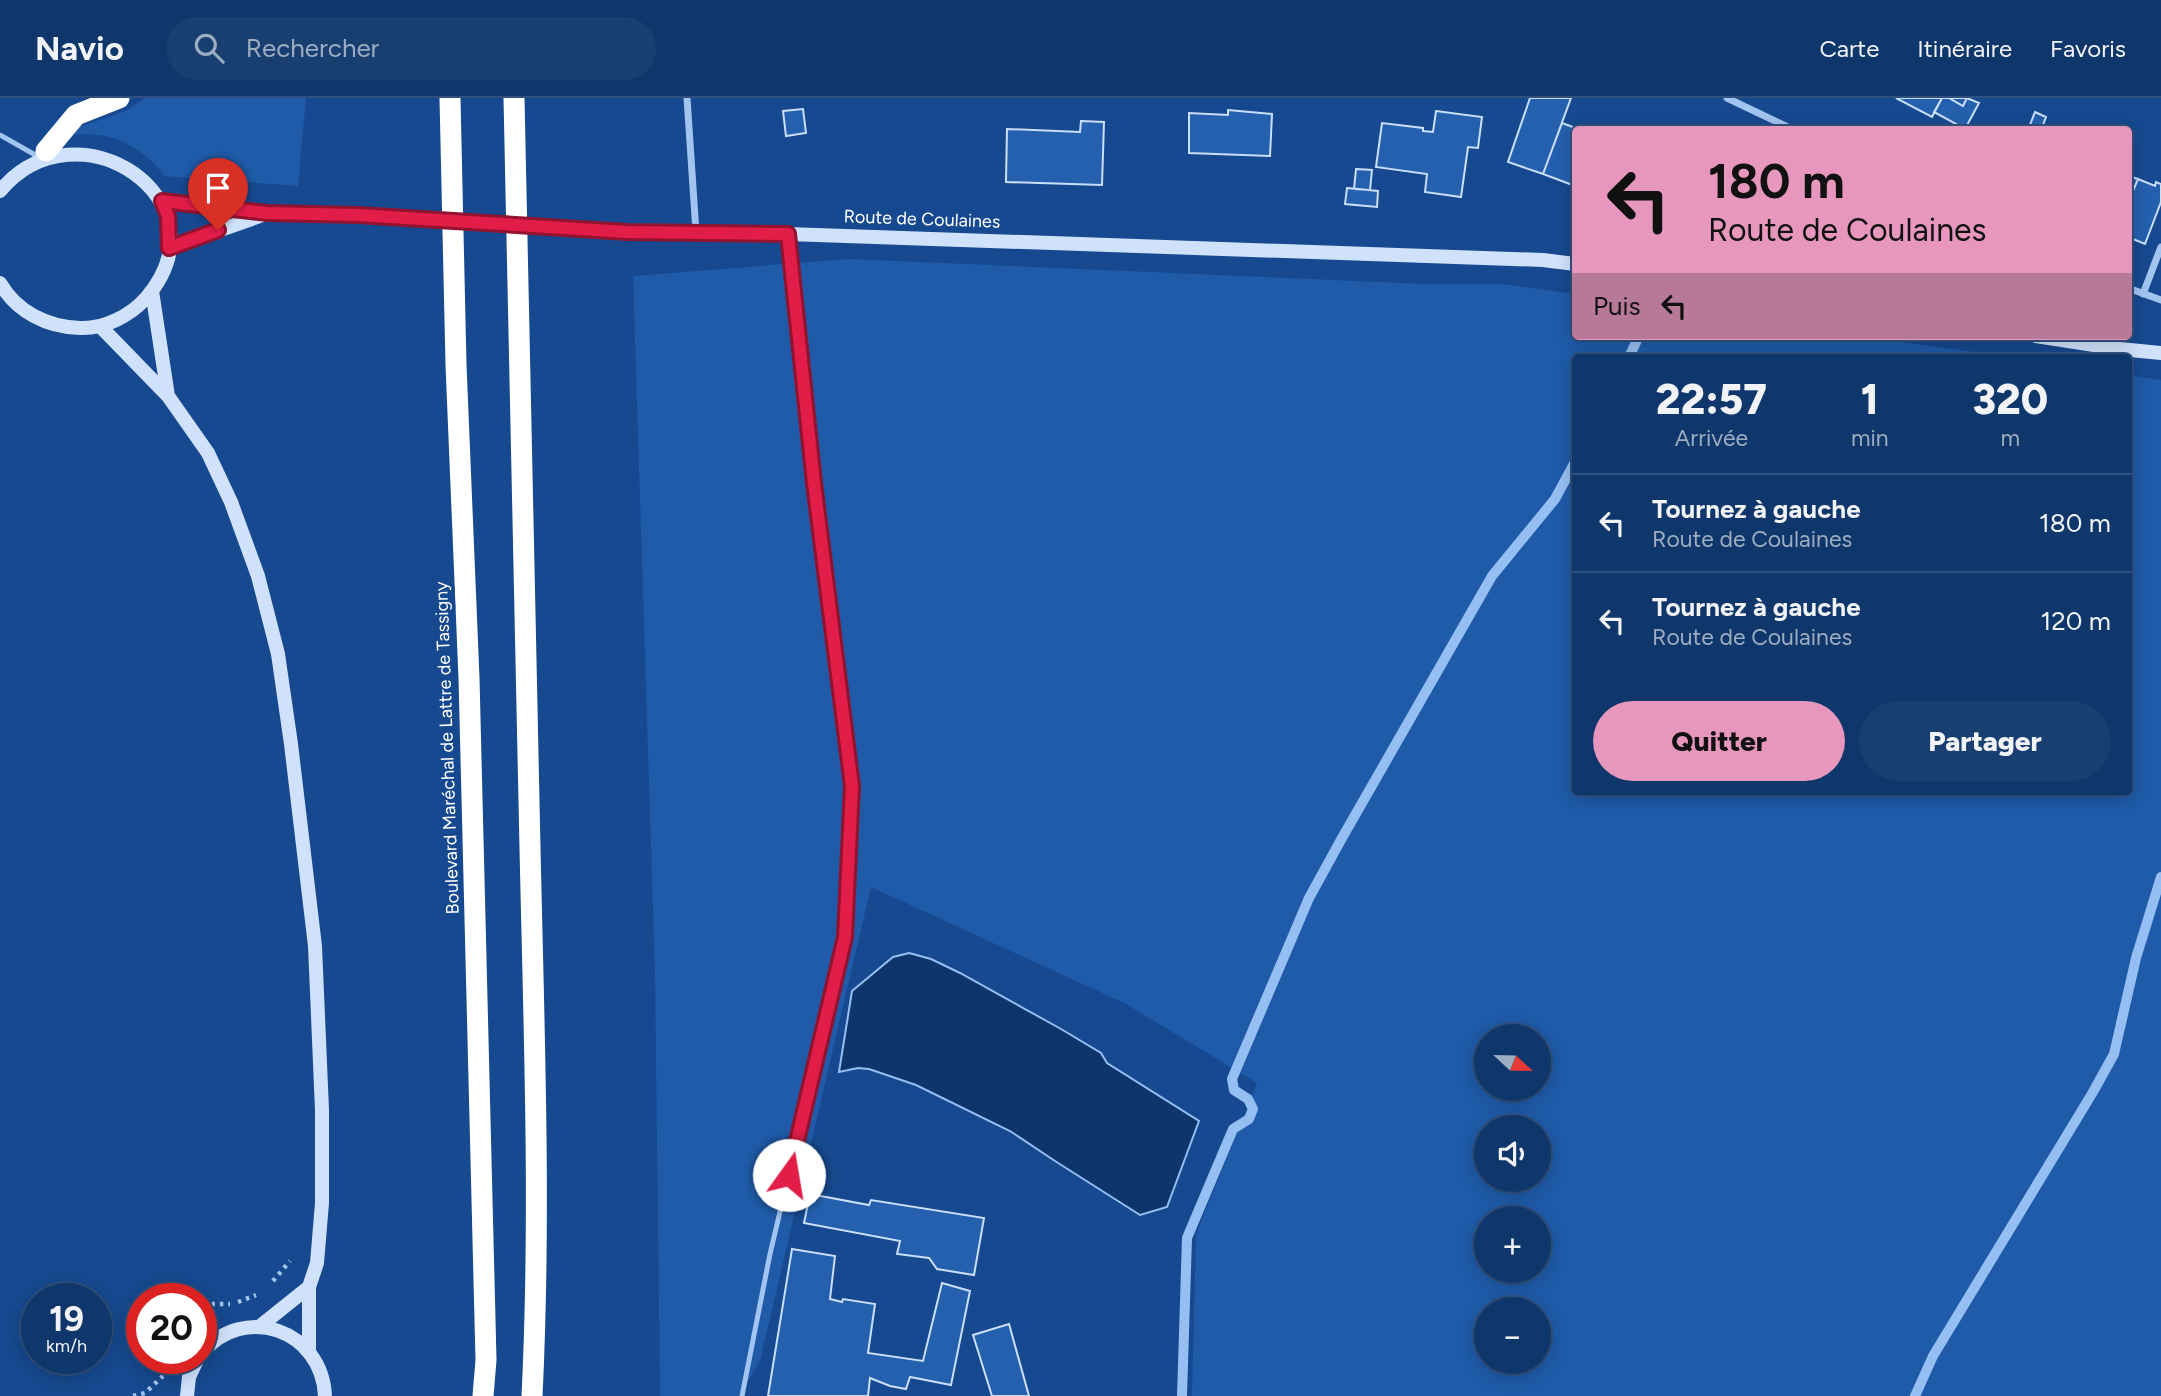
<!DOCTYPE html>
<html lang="fr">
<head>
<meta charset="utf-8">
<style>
  :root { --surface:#10376b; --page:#193f71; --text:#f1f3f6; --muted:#9cacc1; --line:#30517e; --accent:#e797bd }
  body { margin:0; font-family:Figtree,sans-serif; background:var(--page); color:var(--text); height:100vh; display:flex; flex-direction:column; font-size:26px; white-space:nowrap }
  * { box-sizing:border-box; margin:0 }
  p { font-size:23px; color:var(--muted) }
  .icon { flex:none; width:38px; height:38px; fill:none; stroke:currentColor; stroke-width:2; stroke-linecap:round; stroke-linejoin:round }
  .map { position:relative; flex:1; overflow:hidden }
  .details { position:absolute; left:1572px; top:256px; width:560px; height:441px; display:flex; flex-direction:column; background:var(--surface); border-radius:7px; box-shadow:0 4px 18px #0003,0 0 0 2px var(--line) }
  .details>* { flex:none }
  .guide { position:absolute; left:1572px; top:28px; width:560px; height:214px; border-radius:7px; box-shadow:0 4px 18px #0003,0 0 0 2px var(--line); background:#e797bd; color:#111; overflow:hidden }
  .needle { width:46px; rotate:112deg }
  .fabs { position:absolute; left:1474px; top:926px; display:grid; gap:14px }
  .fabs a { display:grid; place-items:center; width:77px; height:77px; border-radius:50%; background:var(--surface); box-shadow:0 4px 18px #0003,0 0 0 2px var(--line); font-size:35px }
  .speed { position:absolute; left:21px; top:1185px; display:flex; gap:14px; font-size:35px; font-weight:700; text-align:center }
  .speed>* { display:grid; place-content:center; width:91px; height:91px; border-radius:50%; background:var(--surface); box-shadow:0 4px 18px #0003,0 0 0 2px var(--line); line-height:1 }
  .speed small { font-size:18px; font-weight:400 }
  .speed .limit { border:10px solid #d22; background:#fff; color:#111 }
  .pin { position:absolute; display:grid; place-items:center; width:60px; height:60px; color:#fff; margin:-72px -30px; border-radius:50% 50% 50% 0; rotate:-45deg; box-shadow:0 0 7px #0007 }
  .pin .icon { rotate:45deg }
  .me { position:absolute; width:77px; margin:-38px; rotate:13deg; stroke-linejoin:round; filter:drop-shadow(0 0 5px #0008) }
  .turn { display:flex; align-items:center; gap:24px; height:147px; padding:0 21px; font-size:32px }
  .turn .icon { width:91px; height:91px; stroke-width:2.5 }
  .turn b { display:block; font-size:49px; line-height:60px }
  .then { display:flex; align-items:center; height:66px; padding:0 21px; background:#0003; gap:14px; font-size:26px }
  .eta { display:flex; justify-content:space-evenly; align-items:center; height:119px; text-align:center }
  .eta b { font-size:42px; font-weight:800; line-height:49px }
  .button { display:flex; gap:14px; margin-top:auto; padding:14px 21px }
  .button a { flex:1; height:80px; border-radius:42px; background:var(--accent); color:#111; font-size:28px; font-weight:800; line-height:80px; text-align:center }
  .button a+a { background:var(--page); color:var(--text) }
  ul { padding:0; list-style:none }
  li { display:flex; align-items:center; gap:21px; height:98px; padding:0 21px; border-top:2px solid var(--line) }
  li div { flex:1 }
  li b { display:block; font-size:26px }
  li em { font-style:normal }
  header { display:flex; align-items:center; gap:42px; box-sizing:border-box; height:98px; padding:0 35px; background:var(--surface); border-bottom:2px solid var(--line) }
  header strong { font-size:33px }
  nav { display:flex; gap:38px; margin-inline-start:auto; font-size:24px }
  .search { width:490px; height:63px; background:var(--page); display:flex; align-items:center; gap:18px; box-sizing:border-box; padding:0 24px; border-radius:38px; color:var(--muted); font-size:26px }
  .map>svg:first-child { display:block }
  .green { fill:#1f5ba9; fill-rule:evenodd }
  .water { fill:#0e356c; stroke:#95bff3; stroke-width:2 }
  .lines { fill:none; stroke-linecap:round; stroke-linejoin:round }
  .stream { stroke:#95bff3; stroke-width:10 }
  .building { fill:#2460ae; stroke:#c9dffb; stroke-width:2 }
  .path { stroke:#a2c4f0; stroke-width:4.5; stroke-dasharray:3.5 5; stroke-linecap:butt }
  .lane { stroke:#a2c4f0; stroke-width:5 }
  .street { stroke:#a2c4f0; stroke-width:7 }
  .secondary { stroke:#d0e2fb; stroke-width:14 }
  .highway { stroke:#fff; stroke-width:21 }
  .secondary-bridge { stroke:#d0e2fb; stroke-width:14 }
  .route-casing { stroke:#92132f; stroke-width:18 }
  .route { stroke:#e11d48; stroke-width:12 }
  .labels { text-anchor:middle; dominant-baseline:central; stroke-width:7; stroke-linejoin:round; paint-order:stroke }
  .street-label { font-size:18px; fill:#fff; stroke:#16498f }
</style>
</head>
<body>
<header>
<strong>Navio</strong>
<div class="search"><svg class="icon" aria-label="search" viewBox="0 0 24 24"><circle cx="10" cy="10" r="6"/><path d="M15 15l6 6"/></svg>Rechercher</div>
<nav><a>Carte</a><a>Itinéraire</a><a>Favoris</a></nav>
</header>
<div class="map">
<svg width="2161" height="1298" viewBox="0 0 2161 1298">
  <rect width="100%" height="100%" fill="#16498f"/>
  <path class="green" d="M145,0H306L298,88L164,78C151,58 124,40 99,37C90,36 81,37 71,36L79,29L126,13Z
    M849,161L1425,186H1502L1575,196V238H1862L2006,259H1575V693H2128V277L2161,282V1298H1192L1196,1136L1257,985L1124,905L871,789L760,1263L740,1298H660L655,877L633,178ZM1486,938H1538V990H1486ZM1486,1029H1538V1082H1486ZM1486,1120H1538V1172H1486ZM1486,1211H1538V1264H1486Z"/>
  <path class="water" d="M909,855L931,861L960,875L1061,931L1101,955L1107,965L1199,1023L1167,1109L1140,1117L1055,1063L1010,1033L916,987L869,971L858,970L839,974L852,893L893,859Z"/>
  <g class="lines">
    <path class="stream" d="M1629,259L1639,238
      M1182,1298L1187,1140L1233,1031L1249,1021L1253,1011L1248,1001L1234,992L1232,981L1309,800L1342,740L1492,478L1555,401L1575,364
      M1915,1298L1933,1258L2093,994L2114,956L2136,860L2161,779"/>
  </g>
  <path class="building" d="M1530,0H1571L1543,76L1508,64Z
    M1896,0H1942L1932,19Z
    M1942,0H1949L1963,8L1967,0L1979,5L1965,31L1934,14Z
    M1949,0H1967L1963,8Z
    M803,11L806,35L786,38L783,13Z
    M1228,12L1272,16L1270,58L1189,55V15L1228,17Z
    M1436,13L1482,19L1478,50L1468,49L1461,99L1425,94L1427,76L1376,69L1382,25L1423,30V33L1433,34Z
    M2035,14L2046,19L2041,32H2028Z
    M1081,23L1104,24L1102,87L1006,84L1007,31L1080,34Z
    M1562,25L1581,32H1575V88L1543,76Z
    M1356,71L1372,72L1370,92L1354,91Z
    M2128,78L2138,81L2128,105Z
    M2138,81L2155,88L2156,84L2161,86V104L2145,146L2128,139V105Z
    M1347,90L1378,93L1377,109L1345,106Z
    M810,1096L869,1107L871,1102L984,1120L974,1177L937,1171L929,1160L897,1156L900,1143L804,1125Z
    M792,1151L835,1158L830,1201L842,1204L843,1201L875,1206L868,1255L923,1263L942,1185L970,1193L951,1287L910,1279L906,1291L890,1288L870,1280L868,1298H768Z
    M1009,1226L1029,1298H992L973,1237Z"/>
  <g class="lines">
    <path class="path" d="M273,1183L290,1163
      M184,1200L190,1193L213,1206H230
      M238,1204L256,1197
      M133,1298L145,1295L163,1278"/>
    <path class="lane" d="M0,37L37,58
      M742,1298L770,1156L845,839L852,688L814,385L788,139"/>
    <path class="street" d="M687,0L696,134
      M1727,0L1794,32
      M2128,190L2161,202
      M2143,196L2161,149"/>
    <path class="secondary" d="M0,93C78,0 230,103 146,200C130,218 104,231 80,230C47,229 17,214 0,185
      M162,103L267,115
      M627,134L788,136L1543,162L1575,166
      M169,150L263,117
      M152,193L168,298
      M100,228L168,298L208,355L231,404L258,478L278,556L291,646L315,848L322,1012V1105L317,1165L309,1189V1253
      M2036,238L2120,251L2161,255
      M259,1229L309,1189
      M201,1256C244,1204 322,1232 325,1298
      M187,1298L189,1279L198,1260"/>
    <path class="highway" d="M450,0L456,267L469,580L486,1262L483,1298
      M514,0C521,250 526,500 530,750C534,933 541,1116 532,1298
      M46,53L76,17L119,0"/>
    <path class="secondary-bridge" d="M267,115L358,117L627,134"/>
  </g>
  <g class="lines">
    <g class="route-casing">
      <path id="route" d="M218,132L169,150L168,118L162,103L267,115L358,117L627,134L788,136L814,385L852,688L845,839L789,1077"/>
    </g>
    <use href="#route" class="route"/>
  </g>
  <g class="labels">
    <g class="street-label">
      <text transform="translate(922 121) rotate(2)">Route de Coulaines</text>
      <text transform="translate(447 650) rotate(-92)">Boulevard Maréchal de Lattre de Tassigny</text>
    </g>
  </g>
</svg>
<div class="fabs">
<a><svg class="needle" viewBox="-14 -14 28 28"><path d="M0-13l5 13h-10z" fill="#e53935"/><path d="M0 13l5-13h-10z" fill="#9cacc1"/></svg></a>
<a><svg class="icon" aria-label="sound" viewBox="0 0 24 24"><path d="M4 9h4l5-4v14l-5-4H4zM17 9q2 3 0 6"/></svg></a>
<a>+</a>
<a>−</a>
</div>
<div class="speed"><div>19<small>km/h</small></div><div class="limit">20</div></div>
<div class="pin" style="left:218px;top:132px;background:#d93025"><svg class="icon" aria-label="arrive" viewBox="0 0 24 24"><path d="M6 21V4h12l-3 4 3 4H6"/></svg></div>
<svg class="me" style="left:789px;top:1077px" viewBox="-20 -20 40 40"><circle r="19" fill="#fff"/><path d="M0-13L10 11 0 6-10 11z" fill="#e11d48"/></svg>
<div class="guide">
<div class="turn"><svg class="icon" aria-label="left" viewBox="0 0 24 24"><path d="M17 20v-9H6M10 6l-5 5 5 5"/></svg><div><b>180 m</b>Route de Coulaines</div></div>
<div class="then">Puis<svg class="icon" aria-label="left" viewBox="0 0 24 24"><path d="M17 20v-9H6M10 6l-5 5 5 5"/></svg></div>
</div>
<section class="details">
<div class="eta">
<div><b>22:57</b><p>Arrivée</p></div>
<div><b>1</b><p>min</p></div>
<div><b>320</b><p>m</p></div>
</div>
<ul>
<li><svg class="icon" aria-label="left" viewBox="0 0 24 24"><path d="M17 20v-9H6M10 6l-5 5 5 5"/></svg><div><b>Tournez à gauche</b><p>Route de Coulaines</p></div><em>180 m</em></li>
<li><svg class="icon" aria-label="left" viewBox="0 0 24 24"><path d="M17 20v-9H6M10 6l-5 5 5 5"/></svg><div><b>Tournez à gauche</b><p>Route de Coulaines</p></div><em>120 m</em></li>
</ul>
<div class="button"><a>Quitter</a><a>Partager</a></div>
</section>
</div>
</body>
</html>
